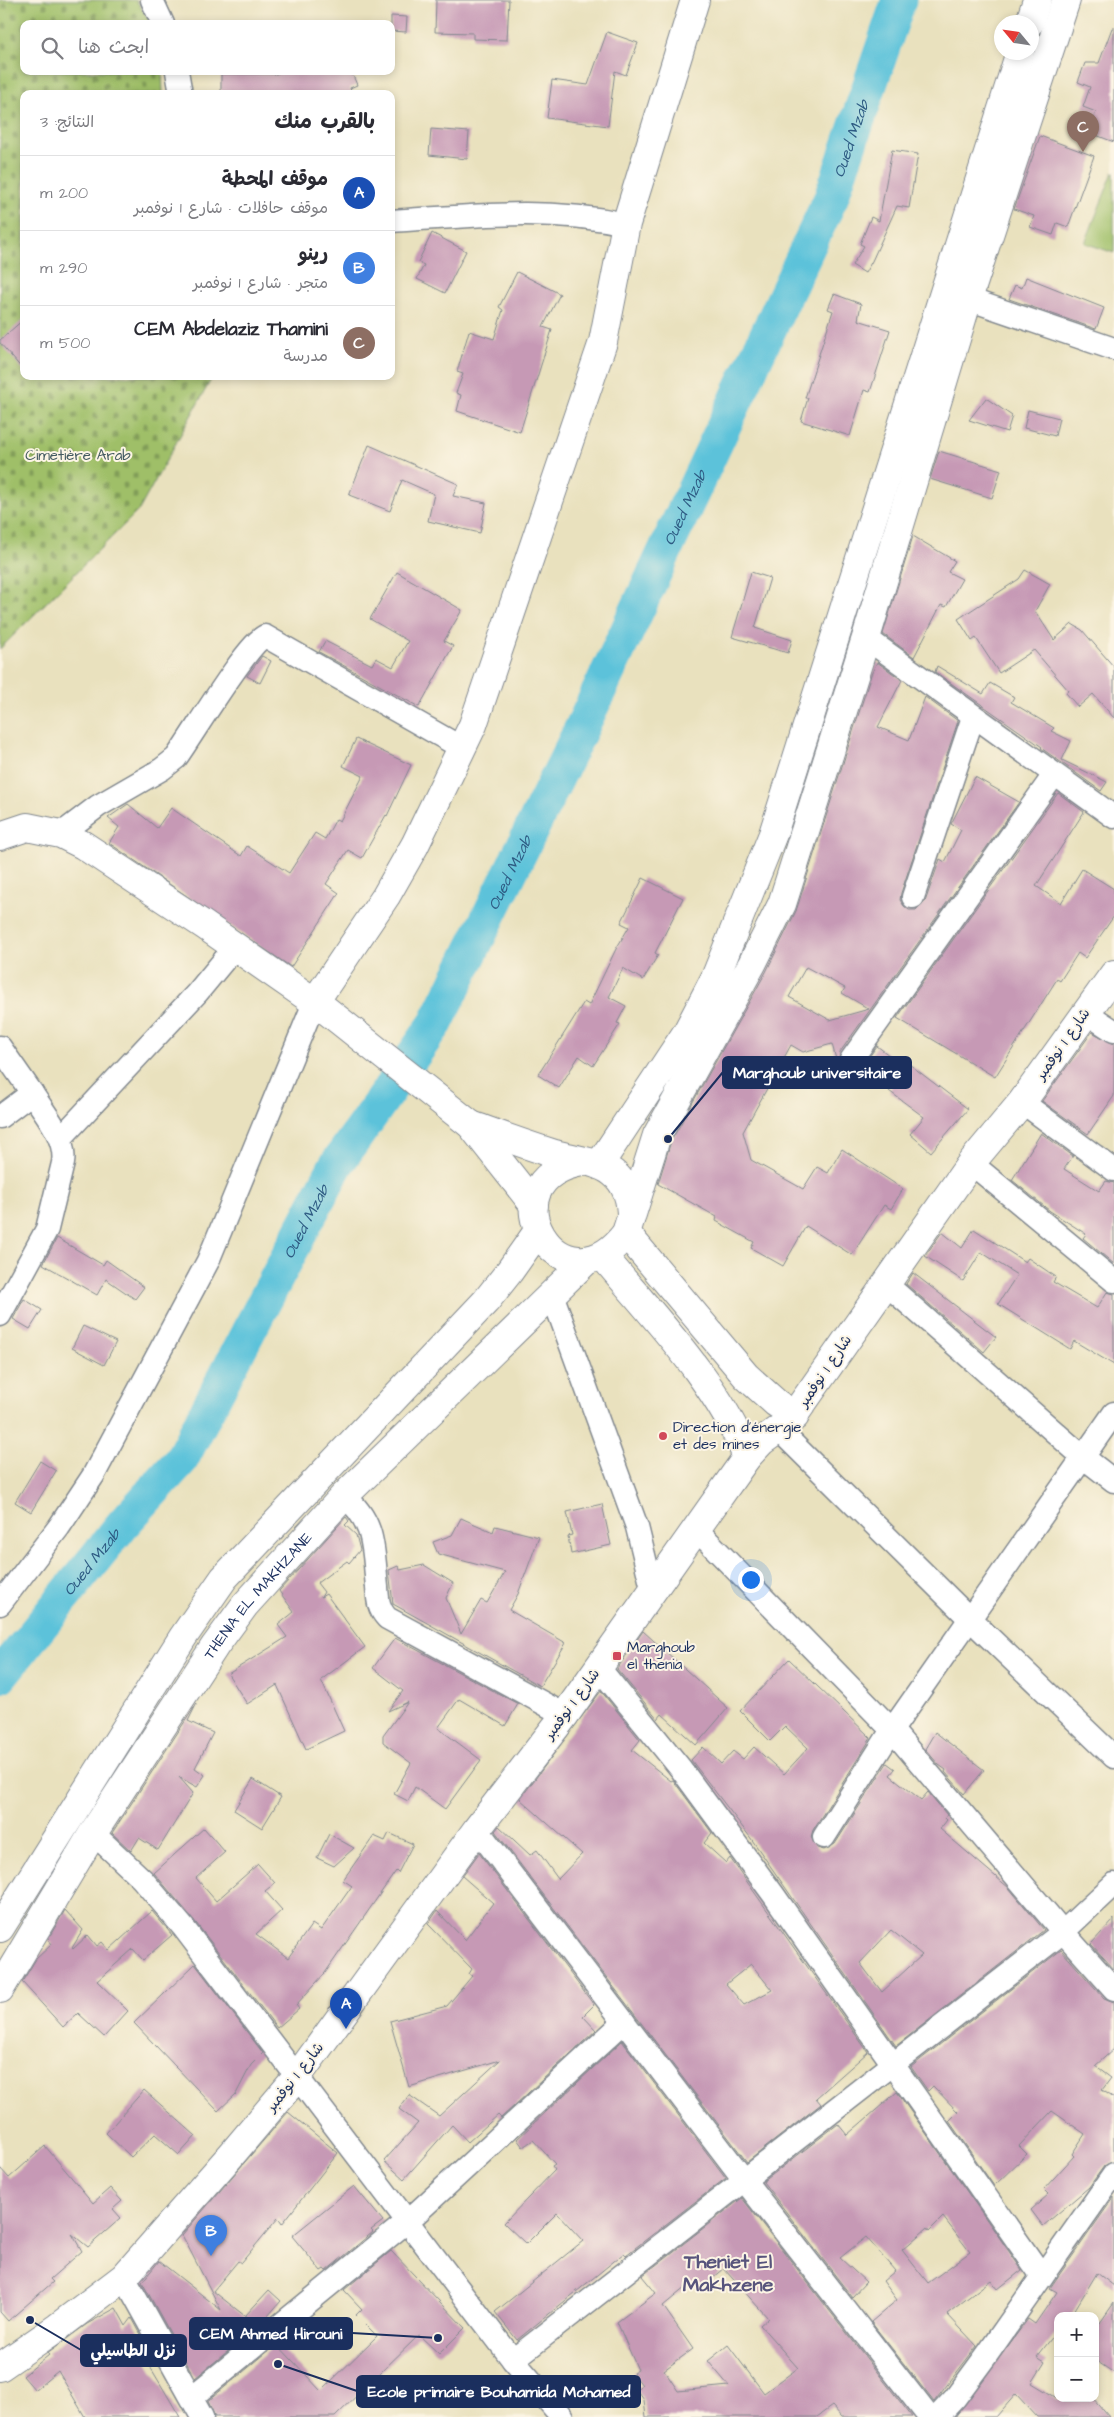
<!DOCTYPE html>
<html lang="ar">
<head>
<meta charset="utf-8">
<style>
	:root { --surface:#fff; --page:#f7f7f7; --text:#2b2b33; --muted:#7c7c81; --line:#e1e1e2; --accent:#ea580c }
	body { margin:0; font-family:"Architects Daughter","Playpen Sans Arabic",sans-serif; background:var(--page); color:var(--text); direction:rtl }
	.controls { position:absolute; right:15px; bottom:15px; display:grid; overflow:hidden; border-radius:10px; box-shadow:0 2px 8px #0003 }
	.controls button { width:45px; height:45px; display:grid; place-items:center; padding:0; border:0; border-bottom:1px solid var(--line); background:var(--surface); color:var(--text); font:25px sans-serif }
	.compass { position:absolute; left:994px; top:15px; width:45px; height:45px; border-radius:50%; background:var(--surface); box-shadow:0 2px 8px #0003; rotate:299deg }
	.you { position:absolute; left:750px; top:1579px; width:18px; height:18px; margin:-12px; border:4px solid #fff; border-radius:50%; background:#1a73e8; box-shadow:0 0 0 8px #1a73e833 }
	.badge { display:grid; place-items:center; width:32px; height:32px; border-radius:50%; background:var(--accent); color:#fff; font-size:16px; font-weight:700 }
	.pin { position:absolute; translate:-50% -41px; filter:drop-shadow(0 1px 2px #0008) }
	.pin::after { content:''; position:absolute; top:26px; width:18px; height:15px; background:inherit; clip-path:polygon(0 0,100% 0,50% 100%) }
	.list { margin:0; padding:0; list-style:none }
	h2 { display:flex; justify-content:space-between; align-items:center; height:65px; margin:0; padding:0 20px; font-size:21px }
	h2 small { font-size:16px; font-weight:400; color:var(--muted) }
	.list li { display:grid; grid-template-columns:32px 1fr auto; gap:15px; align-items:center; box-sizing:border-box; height:75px; padding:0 20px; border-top:1px solid var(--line) }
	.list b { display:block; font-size:19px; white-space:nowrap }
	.list p { margin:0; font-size:16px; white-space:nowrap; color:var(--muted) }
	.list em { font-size:16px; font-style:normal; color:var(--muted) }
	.icon { flex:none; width:28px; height:28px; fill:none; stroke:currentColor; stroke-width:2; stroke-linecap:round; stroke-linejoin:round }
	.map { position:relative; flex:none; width:1114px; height:2417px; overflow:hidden; direction:ltr }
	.search { position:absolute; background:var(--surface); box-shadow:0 2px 8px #0003; left:20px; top:20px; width:375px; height:55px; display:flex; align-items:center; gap:12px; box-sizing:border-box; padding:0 18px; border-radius:10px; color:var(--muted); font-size:19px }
	.panel { position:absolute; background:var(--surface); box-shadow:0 2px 8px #0003; left:20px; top:90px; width:375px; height:290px; border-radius:10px; direction:rtl }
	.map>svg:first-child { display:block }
	.green { fill:#9fbf68; stroke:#5d7763 }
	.cemetery { fill:url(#cemetery-stones); stroke:#5d7763 }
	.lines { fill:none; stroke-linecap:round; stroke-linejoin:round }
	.river { stroke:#5cc2da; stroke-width:35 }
	.building { fill:#c699b5; fill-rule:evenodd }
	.minor-casing { stroke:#82888e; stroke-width:25 }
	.major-casing { stroke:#82888e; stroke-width:30 }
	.minor { stroke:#fff; stroke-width:22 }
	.major { stroke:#fff; stroke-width:28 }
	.poi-dot { fill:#d1495b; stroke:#fcf5e5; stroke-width:2 }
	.labels { text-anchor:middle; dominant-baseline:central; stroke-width:4; stroke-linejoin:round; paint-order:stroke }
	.park-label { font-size:15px; fill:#435a61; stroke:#fcf5e5 }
	.street-label { font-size:15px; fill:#1b2f5e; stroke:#fcf5e5 }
	.poi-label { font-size:15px; fill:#1b2f5e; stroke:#fcf5e5; text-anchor:start }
	.water-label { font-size:16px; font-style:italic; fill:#2e5b83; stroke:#fcf5e5 }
	.district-label { font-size:20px; font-weight:bold; fill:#57547c; stroke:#fcf5e5 }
	.leader { fill:none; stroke:#1b2f5e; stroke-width:2 }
	.callout-dot { fill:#1b2f5e; stroke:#fcf5e5; stroke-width:2 }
	.callout { fill:#1b2f5e; stroke:#1b2f5e; stroke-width:2 }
	.callout-label { font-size:16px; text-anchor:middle; font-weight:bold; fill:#fff }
</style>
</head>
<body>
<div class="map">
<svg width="1114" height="2417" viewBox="0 0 1114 2417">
	<defs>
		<pattern id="cemetery-stones" width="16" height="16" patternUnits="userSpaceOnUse" patternTransform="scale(1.25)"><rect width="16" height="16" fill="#9fbf68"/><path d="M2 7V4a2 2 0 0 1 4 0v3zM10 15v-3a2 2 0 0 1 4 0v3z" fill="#819c59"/></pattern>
	</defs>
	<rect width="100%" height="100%" fill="#fcf5e5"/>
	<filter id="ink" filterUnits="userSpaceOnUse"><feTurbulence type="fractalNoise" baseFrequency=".02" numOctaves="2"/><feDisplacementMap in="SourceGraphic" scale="10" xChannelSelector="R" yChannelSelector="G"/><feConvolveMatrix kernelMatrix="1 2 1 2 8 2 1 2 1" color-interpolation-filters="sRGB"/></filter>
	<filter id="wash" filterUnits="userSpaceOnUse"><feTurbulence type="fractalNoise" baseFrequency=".0096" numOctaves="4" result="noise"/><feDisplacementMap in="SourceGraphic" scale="20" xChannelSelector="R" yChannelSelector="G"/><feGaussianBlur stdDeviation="1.12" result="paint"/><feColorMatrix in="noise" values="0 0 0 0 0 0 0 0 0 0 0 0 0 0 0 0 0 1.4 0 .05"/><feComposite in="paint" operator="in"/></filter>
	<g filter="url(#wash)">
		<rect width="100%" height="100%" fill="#e9e1be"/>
		<path class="green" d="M1113,172H1114V253L1085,243Z"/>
		<path class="cemetery" d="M0,0H136L152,24H24V71H162L163,94H24V376H213L139,510L0,649Z"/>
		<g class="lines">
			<path class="river" id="s1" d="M0,1676L122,1525L181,1460L336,1165L436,1023L583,725L831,198L899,0"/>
		</g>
		<g id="blocks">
			<g class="building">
				<path d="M436,0H509L507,40L473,39V33L435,32Z"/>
				<path d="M391,16L407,17L406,32L391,31Z"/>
				<path d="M1112,28H1114V142L1088,132L1096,112L1083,107L1090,87L1078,82L1085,63H1099Z"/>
				<path d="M607,32L638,43L626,75L615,71L608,126L547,118L552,80L588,85Z"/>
				<path d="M284,71H351L357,85L350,88L352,94H221V74H276Z"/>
				<path d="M431,129L469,132L467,159L429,155Z"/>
				<path d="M1040,136L1094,156L1068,227L1057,223L1053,235L1030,227L1034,216L1014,209Z"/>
				<path d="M892,150L918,154L909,208L897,206L872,261L865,273L852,265L864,246L860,244L871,217L879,221Z"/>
				<path d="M432,233L466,251L445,293L417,279L424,265L418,262Z"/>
				<path d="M517,272L560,294L543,327L552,330L520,432L457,411L461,395L456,393L463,374L457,372L469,331L494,339L503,310L499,307Z"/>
				<path d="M1026,277L1104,308L1096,329L1009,299L1015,285L1022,288Z"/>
				<path d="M834,294L861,304L858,320L890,330L870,392L864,390L850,436L801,421L808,398H805L833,311L828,309Z"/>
				<path d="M24,319V371L0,343V340Z"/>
				<path d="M986,398L1012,416L1007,432L969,420Z"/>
				<path d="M1028,410L1059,418L1055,436L1024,428Z"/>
				<path d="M369,445L458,484L453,496L486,503L480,533L428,521L434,494L402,480L390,511L349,495Z"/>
				<path d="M939,451L1001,470L992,498L930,479Z"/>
				<path d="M913,536L955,561L948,572L962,579L946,607L941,605L914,657L883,634Z"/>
				<path d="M1025,570L1050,584L1035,611L1054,640L1072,624L1082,630L1114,667V718L1093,694L1078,707L1066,693L1068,690L1034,650L999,673L976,638L972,641L958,619L1019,579Z"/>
				<path d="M397,572L462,610L444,641L453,646L419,707L319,652L325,641L372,665L376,658L393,667L408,641L370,619Z"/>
				<path d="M751,572L770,578L755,628L792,640L788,653L732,637Z"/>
				<path d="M262,656L271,661L260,683L247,676Z"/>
				<path d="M877,662L902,680L878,727L909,740L925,697L958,721L901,893L900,900L904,906L909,910H916L925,902L940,859L945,862L961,830L951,824L975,777L1019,802L840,1052L838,1067L832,1044L803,1052L791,1045L743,1132L751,1160L803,1189L817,1167L828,1173L842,1149L903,1189L891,1209L884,1205L852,1255L806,1226L783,1266L751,1248L754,1242L716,1221L717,1217L658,1184L671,1141L766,972L796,911L871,675ZM806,967L845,988L842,993L869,1009L830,1020L789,997Z"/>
				<path d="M937,666L983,694L990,683L1014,697L1011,702L1054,728L1051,731L1071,741L1062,760L1107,782L1101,791L1041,748L1042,747L935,672Z"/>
				<path d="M356,739L411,765L387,816L386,815L362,858L348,850L326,884L339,893L291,967L109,843L119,827L108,818L128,804L157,828L171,808L241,856L247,846L289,873L315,833L325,839L336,819L340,821L363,776L343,766Z"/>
				<path d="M1058,793L1084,812L1036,886L1061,903L1082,869L1114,889V916L1085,958L1078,953L1060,981L1057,979L995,1077L897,1018Z"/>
				<path d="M643,878L683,898L655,953L658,955L643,980L623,968L609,997L626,1006L617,1023L620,1024L593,1066L579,1056L559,1088L538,1075L584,1002L589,1005L616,949L629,927L621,923Z"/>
				<path d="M1092,1032L1114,1044V1096L1088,1134L1042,1101Z"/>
				<path d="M877,1046L906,1068L909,1064L968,1109L931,1152L910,1134L924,1117L889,1091L892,1087L863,1065Z"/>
				<path d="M1041,1133L1073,1156L1064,1169L1099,1191L1106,1181L1114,1183V1264L1083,1238L1086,1234L1050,1211L1012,1180Z"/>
				<path d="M974,1229L1025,1262L1028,1258L1056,1277L1053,1282L1097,1308L1107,1292L1114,1294V1365L1074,1341L1070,1349L998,1304L1017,1275L981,1252L963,1281L925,1256L942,1232L962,1248Z"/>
				<path d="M57,1238L103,1265L106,1260L144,1287L135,1299L106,1279L97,1295L43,1264Z"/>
				<path d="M913,1273L996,1337L984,1352L906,1284Z"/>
				<path d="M24,1299L42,1310L30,1329L13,1319Z"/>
				<path d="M83,1326L116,1342L104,1365L72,1348Z"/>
				<path d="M40,1461L56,1471L31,1512L15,1502Z"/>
				<path d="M602,1504L611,1545L571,1554L568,1536L572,1535L567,1512Z"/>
				<path d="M346,1517L349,1521L345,1525L356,1535L360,1550L349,1563L347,1561L317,1583L324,1592L321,1597L326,1594L365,1647L321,1680L344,1731L306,1749L277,1685L247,1704L228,1674L287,1637L278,1625L294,1612L279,1591Z"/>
				<path d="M461,1518L493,1532L495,1526L539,1537L518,1594L509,1610L566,1643L540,1686L393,1604L389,1570L398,1566L400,1570L424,1565L453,1583L446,1598L461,1634L481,1600L487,1603L505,1572L438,1554L433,1542L452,1535Z"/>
				<path d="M643,1631L728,1708L696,1745L662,1714L658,1719L617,1669Z"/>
				<path d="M395,1638L518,1704L505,1726L459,1699L438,1728L481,1760L445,1809L415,1787L408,1801L394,1794L411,1763L383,1742V1736L408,1702L388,1711L403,1691L373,1668Z"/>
				<path d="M789,1659L871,1738L813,1830L811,1837L817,1848L824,1850L835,1844L887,1763L895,1769L890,1775L921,1800L928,1792L947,1815L945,1818L947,1820L940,1829L1009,1888L1044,1930L896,2046L750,1837L691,1760L703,1747L721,1764L733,1751L743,1759L754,1747L784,1774L808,1748L785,1726L770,1741L740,1711ZM891,1930L922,1955L882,1992L860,1963Z"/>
				<path d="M601,1691L640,1740L632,1750L671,1781L673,1780L712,1833L704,1843L726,1863L730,1858L868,2052L816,2098L821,2104L747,2162L495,1831L499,1826L530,1855L537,1850L558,1879L582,1854L520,1799ZM751,1964L772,1990L744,2005L726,1984Z"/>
				<path d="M197,1703L188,1721L213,1733L195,1768L205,1775L197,1787L179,1777L193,1793L158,1850L139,1838L131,1851L112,1833Z"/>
				<path d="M935,1732L984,1770L964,1794L945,1772L946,1770L939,1765L925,1749Z"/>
				<path d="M253,1779L281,1797L262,1828L234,1810Z"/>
				<path d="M204,1828L225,1852L196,1878L216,1901L258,1864L275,1883L265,1891L282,1910L256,1934L288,1958L312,1924L321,1930L352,1886L343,1880L374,1836L385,1841L389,1833L413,1844L398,1873L396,1871L325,1973L296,2005L299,2009L277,2028L193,1919L154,1873Z"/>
				<path d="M329,1834L354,1848L334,1866L317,1858Z"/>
				<path d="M479,1853L594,2005L583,2016L596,2030L501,2118L498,2115L468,2142L452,2125L404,2179L384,2161L418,2123L399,2109L409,2095L439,2116L500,2060L409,2087L390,2021L447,2006L472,1976L469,1974L472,1969L428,1924L437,1911L465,1940L493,1903L462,1876Z"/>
				<path d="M65,1910L83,1930L72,1948L73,1949L88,1935L97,1946L102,1942L109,1950L152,1911L172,1935L143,1960L133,1949L97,1981L128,2011L104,2037L78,2013L63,2027L22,1982L36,1959L52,1944L48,1939Z"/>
				<path d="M1114,1919V1969L1091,1944Z"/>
				<path d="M1061,1950L1104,1998L1114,2002V2049L1095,2066L1111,2078L1102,2090L1114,2098V2161L1104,2166L1089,2187L1043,2226L1031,2210L1049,2194L1044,2189L1074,2156L1072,2154L1085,2134L1052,2111L1019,2146L1027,2154L994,2186L949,2121L958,2112L933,2086L928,2091L911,2067Z"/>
				<path d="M195,1964L263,2053L251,2065L236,2094L218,2111L134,2023Z"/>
				<path d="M622,2041L726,2178L626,2255L624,2253L517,2340L495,2312L583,2241L557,2213L526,2244L504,2223L555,2170L552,2166L555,2164L533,2140L523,2147L517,2139Z"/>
				<path d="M144,2090L196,2136L179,2155L155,2134L131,2157L106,2133Z"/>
				<path d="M897,2092L1022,2270L998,2289L991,2280L947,2314L977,2346L934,2402L871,2322L897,2300L883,2281L895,2271L866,2237L840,2258L866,2282L852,2297L763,2182L838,2124L847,2135ZM943,2217L970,2252L928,2283L902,2250L927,2228L929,2231Z"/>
				<path d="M288,2112L338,2153L282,2224L278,2218L241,2263L238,2261L213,2291L245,2316L269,2290L281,2301L260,2325L195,2378L142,2282L159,2261L221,2310L182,2235Z"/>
				<path d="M45,2146L93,2203L110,2188L122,2201L113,2209L121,2218L88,2247L72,2234L82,2251L50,2279L53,2282L8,2321L0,2312V2168L9,2178Z"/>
				<path d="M354,2186L383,2221L371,2230L373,2232L326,2271L324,2269L321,2271L292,2236Z"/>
				<path d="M1114,2197V2286L1097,2273L1071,2316H1058V2330L1037,2357L1045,2362L1032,2383L1057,2398H1093L1109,2417H1037L1016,2394L996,2417H955L1028,2319L1035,2324L1057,2292L1050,2288Z"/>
				<path d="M742,2198L912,2417H842L832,2406L817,2417H646L644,2400L636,2389L642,2385L633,2373L638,2370L617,2322L656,2293L642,2276ZM724,2269L768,2318L760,2325L798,2368L764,2393L728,2345L708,2361L729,2386L678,2391L664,2370L693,2349L663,2306L692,2282L698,2290Z"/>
				<path d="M391,2251L465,2328L439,2354L419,2335L335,2417H215L208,2401L277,2344L321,2391L377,2336L356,2315L362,2309L344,2290Z"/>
				<path d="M1114,2303V2373L1095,2360V2330Z"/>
				<path d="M116,2308L126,2326L132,2318L144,2340L142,2338L136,2343L180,2417H85L58,2371L35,2390L23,2376L49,2355L47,2353L87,2324Z"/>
			</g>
		</g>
	</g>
	<g filter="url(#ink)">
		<use href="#blocks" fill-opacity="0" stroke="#82888e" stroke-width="1"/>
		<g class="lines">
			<defs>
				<g id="minor">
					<path d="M152,0L163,24"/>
					<path d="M177,71L181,94"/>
					<path d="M391,221C473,216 544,207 626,224"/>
					<path d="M968,299L1114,349"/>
					<path d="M866,638L1114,817"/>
					<path d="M61,834L98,806L162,769L176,758C192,736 247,644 265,636L462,748"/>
					<path d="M913,897L973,717"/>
					<path d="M1085,1012L1114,1031"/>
					<path d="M0,1047L32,1093L0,1117"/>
					<path d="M851,1060L1054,775"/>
					<path d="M1022,1102L1114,1170"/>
					<path d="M60,1139L197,993L235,947"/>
					<path d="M971,1163L1114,1281"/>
					<path d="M885,1283L1083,1457L1114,1481"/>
					<path d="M552,1294L637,1527L653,1592"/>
					<path d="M0,1315L47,1229L63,1163C67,1138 45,1114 32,1093"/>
					<path d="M779,1430L970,1619L1114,1757"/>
					<path d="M344,1496C376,1522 373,1549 377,1587C378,1600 378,1608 387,1618L565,1715"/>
					<path d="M697,1530L892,1730L1063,1932L1114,1989"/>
					<path d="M0,1604L59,1527L93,1476L208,1261L314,1003"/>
					<path d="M599,1668L681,1769L773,1894L1042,2276"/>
					<path d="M477,1829L745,2181L929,2417"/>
					<path d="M93,1833L142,1879L183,1927L513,2360L562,2417"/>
					<path d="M824,1837L892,1730L1114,1413"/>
					<path d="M124,2277L202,2417"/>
					<path d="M513,2360L1063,1932L1114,1884"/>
					<path d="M192,2397L409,2220L624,2022"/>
					<path d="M937,2417L955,2398L986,2356L1114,2174"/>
				</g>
				<g id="major">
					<path d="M1030,22L1037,0"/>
					<path d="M0,836L27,827L61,834L83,845L204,925L326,1010L471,1125L534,1205"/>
					<path d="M314,1003L386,896L415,845L473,725L603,342L626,224L695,0"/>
					<path d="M471,1125C499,1135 526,1145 555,1154C573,1159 598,1161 613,1173C627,1184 631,1200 631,1217"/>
					<path d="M582,1162C479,1181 563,1317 626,1233L657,1135L752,964L782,904L866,638L968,299L1066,0"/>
					<path d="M599,1165L687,1032L715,978L773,834L1020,52"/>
					<path d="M626,1233L746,1376L776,1403L795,1416"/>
					<path d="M603,1256C655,1319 716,1380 747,1457"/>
					<path d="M0,1928L183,1637L224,1578L486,1301L509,1272L538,1231"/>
					<path id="s2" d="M0,1989L93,1833L215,1646L245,1605L344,1496L587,1260"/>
					<path d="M0,2367L58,2327L124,2277L232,2154L297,2077L477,1829L565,1715L747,1457L762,1441L790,1421L971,1163L1022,1102L1114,974"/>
				</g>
			</defs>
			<use href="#minor" class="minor-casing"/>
			<use href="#major" class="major-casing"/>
			<use href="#minor" class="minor"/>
			<use href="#major" class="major"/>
		</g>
	</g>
	<g class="poi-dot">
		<circle cx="663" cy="1436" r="5"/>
		<rect x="612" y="1651" width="10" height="10" rx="2.5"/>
	</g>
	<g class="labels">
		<g class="park-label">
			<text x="78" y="455">Cimetière Arab</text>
		</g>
		<g class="street-label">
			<text transform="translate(1063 1044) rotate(-55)">شارع 1 نوفمبر</text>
			<text transform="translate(825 1371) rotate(-56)">شارع 1 نوفمبر</text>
			<text stroke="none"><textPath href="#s2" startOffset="471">THENIA EL MAKHZANE</textPath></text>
			<text transform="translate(572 1704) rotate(-54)">شارع 1 نوفمبر</text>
			<text transform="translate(295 2077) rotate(-52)">شارع 1 نوفمبر</text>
		</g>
		<g class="poi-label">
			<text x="673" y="1427">Direction d'énergie<tspan x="673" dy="17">et des mines</tspan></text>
			<text x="627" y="1647">Marghoub<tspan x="627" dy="17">el thenia</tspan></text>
		</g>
		<g class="water-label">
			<text stroke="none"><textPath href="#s1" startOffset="1766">Oued Mzab</textPath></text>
			<text stroke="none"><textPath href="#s1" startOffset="1361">Oued Mzab</textPath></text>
			<text stroke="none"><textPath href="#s1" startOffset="956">Oued Mzab</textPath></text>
			<text stroke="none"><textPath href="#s1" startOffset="551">Oued Mzab</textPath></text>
			<text stroke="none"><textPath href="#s1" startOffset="146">Oued Mzab</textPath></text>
		</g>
		<g class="district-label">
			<text x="728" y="2262">Theniet El<tspan x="728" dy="23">Makhzene</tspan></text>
		</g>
	</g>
	<path class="leader" d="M668 1139L723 1072M438 2338L352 2333M30 2320L81 2350M278 2364L357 2391"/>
	<g class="callout-dot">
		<circle cx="668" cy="1139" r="5"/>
		<circle cx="438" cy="2338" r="5"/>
		<circle cx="30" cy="2320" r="5"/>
		<circle cx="278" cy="2364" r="5"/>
	</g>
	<g class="callout">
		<rect x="723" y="1057" width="188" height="31" rx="5"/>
		<rect x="190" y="2318" width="162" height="31" rx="5"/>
		<rect x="81" y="2335" width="105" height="31" rx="5"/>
		<rect x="357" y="2376" width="283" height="31" rx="5"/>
	</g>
	<g class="callout-label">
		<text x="817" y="1078">Marghoub universitaire</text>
		<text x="271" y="2339">CEM Ahmed Hirouni</text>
		<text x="133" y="2356">نزل الطاسيلي</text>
		<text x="499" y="2397">Ecole primaire Bouhamida Mohamed</text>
	</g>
</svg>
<div class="controls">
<button>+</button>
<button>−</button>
</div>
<svg class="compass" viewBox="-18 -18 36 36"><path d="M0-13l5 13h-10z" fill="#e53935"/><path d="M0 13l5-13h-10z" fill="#7c7c81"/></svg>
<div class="you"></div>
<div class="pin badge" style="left:346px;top:2029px;background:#1a4fb4">A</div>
<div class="pin badge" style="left:211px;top:2256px;background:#3f7fe0">B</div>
<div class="pin badge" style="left:1083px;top:152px;background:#8d6e63">C</div>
<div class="search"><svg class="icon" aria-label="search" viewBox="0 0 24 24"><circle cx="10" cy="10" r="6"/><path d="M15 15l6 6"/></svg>ابحث هنا</div>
<section class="panel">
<h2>بالقرب منك<small>النتائج: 3</small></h2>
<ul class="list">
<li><span class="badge" style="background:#1a4fb4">A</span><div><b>موقف المحطة</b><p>موقف حافلات · شارع 1 نوفمبر</p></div><em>200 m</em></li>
<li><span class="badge" style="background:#3f7fe0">B</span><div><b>رينو</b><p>متجر · شارع 1 نوفمبر</p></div><em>290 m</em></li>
<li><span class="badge" style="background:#8d6e63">C</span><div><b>CEM Abdelaziz Thamini</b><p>مدرسة</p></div><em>500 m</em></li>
</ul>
</section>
</div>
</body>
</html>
